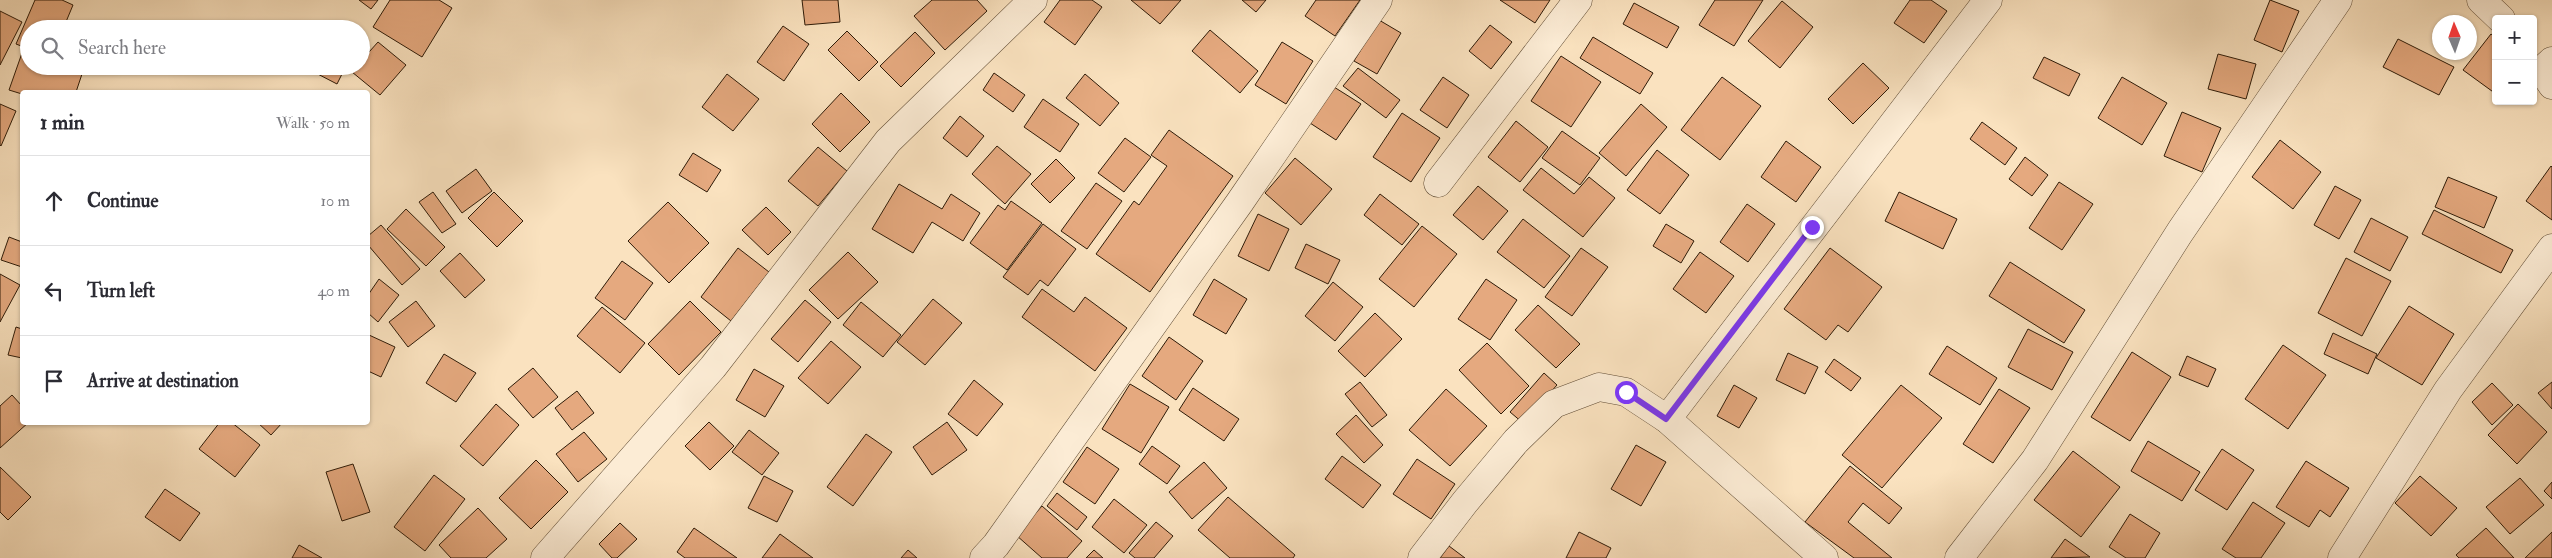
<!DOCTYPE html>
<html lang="en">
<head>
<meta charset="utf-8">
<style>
	:root { --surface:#fff; --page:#f7f7f7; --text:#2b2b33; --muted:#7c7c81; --line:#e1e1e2 }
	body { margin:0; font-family:"IM FELL Double Pica",serif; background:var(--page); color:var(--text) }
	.controls { position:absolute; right:15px; top:15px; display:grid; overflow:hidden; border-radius:5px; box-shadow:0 1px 4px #0004 }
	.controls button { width:45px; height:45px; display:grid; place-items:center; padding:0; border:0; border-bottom:1px solid var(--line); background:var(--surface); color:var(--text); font:25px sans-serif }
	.compass { position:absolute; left:2432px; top:15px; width:45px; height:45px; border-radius:50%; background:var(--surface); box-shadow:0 1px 4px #0004; rotate:358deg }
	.stop { position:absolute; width:15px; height:15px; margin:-11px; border:4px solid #7c3aed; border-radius:50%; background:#fff }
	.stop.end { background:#7c3aed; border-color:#fff; box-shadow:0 1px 5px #0008 }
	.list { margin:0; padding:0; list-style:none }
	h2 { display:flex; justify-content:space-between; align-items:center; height:65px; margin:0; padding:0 20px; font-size:21px }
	h2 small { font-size:16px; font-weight:400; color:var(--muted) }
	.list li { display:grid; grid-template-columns:32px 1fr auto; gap:15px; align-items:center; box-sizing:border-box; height:90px; padding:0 20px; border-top:1px solid var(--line) }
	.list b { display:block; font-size:19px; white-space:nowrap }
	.list em { font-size:16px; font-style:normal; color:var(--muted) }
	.icon { flex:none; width:28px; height:28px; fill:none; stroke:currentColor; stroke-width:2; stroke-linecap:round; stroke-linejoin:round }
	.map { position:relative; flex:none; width:2552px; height:558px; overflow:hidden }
	.search { position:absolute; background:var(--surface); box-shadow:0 1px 4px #0004; left:20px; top:20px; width:350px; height:55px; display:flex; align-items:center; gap:12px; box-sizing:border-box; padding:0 18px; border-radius:28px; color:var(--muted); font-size:19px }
	.panel { position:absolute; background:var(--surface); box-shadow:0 1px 4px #0004; left:20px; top:90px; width:350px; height:335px; border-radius:5px }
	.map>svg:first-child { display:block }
	.building { fill:#e5a97f; stroke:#2e1b08 }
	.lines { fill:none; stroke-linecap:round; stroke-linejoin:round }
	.minor-casing { stroke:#614d36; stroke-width:29 }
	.minor { stroke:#fcecd5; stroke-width:28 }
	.route { stroke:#7c3aed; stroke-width:6 }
</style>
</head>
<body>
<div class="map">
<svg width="2552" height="558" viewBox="0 0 2552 558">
	<rect width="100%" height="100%" fill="#fae2bf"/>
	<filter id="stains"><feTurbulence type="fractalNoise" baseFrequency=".004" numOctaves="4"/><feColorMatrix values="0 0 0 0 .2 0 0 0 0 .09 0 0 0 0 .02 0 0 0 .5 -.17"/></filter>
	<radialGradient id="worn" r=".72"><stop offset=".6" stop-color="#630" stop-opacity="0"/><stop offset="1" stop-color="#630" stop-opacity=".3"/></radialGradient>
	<g class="building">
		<path d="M35,0H62L73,5L63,29H29V49L16,44Z"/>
		<path d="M359,0H378L371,9Z"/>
		<path d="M390,0H439L452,8L422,57L373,27Z"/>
		<path d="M802,0H838L840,22L805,25Z"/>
		<path d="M932,0H977L987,11L945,50L914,16Z"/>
		<path d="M1060,0H1092L1102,7L1075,45L1044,22Z"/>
		<path d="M1131,0H1181L1160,24Z"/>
		<path d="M1242,0H1266L1256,12Z"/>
		<path d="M1316,0H1360L1335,36L1305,16Z"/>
		<path d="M1500,0H1550L1535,23Z"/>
		<path d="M1715,0H1763L1734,46L1699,25Z"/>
		<path d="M1910,0H1931L1947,11L1924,43L1894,23Z"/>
		<path d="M2270,0L2299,11L2282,52L2254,40Z"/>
		<path d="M1782,1L1813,27L1780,68L1748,41Z"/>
		<path d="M1634,3L1679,27L1667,48L1623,24Z"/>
		<path d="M0,11L22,22L0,65Z"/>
		<path d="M1379,20L1401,33L1377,74L1354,61Z"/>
		<path d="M1490,25L1512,42L1491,69L1469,51Z"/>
		<path d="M783,26L809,44L784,81L757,62Z"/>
		<path d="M1210,30L1258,71L1240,93L1192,51Z"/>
		<path d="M847,31L878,62L859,81L828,50Z"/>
		<path d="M915,32L935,53L901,87L880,66Z"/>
		<path d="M2491,34L2496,38V94L2463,70Z"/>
		<path d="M1593,37L1653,73L1640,94L1580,58Z"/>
		<path d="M2398,39L2454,67L2439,95L2383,67Z"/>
		<path d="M378,42L406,65L380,95L352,72L357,66H361V61Z"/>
		<path d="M1282,42L1313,61L1286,104L1255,85Z"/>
		<path d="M22,53L29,56V66H59L82,74L76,92L22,94L9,90Z"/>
		<path d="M2218,54L2256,64L2246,99L2208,89Z"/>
		<path d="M1561,56L1601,82L1571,127L1531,101Z"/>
		<path d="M2044,57L2080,74L2069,96L2033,78Z"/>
		<path d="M1863,63L1889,88L1853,124L1828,99Z"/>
		<path d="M312,66H346L337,84L310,70Z"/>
		<path d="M1358,68L1400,100L1386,118L1343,86Z"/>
		<path d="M994,73L1025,95L1013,112L983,90Z"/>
		<path d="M727,74L759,99L733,131L702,107Z"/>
		<path d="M1085,74L1119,103L1100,126L1066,98Z"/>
		<path d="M1443,77L1469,95L1447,128L1420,110Z"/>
		<path d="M1722,77L1761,106L1720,160L1681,130Z"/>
		<path d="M2122,77L2167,103L2142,145L2098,118Z"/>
		<path d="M1334,87L1361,104L1336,140L1310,123Z"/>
		<path d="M841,93L870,122L840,152L812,124Z"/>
		<path d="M1043,99L1079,124L1060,152L1024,127Z"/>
		<path d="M0,104L16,111L1,146L0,145Z"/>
		<path d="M1641,104L1667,127L1626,176L1599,153Z"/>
		<path d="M2182,112L2221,128L2202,172L2164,156Z"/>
		<path d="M1402,113L1440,138L1411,182L1373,157Z"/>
		<path d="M960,116L984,136L967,157L943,138Z"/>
		<path d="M1516,121L1548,147L1520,182L1488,157Z"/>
		<path d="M1982,122L2017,148L2005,165L1970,139Z"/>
		<path d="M1169,130L1233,176L1150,292L1096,254L1134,201L1139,205L1167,166L1151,155Z"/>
		<path d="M1562,131L1600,158L1580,185L1542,158Z"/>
		<path d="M1125,138L1151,157L1124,192L1098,173Z"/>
		<path d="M2280,140L2321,172L2293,209L2252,177Z"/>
		<path d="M1786,141L1821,167L1796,202L1761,177Z"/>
		<path d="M997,146L1031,174L1005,204L972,174Z"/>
		<path d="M818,147L847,171L818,206L788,181Z"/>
		<path d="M1657,150L1689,175L1660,214L1627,190Z"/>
		<path d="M693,153L721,170L707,192L679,175Z"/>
		<path d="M2025,157L2048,175L2032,196L2009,179Z"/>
		<path d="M1295,158L1332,189L1301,225L1265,193Z"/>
		<path d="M1056,159L1075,178L1050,203L1031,184Z"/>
		<path d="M2551,166L2552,167V220L2526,201Z"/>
		<path d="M1541,168L1574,194L1589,177L1615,198L1583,237L1523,190Z"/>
		<path d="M476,169L492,191L462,213L446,191Z"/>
		<path d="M2448,177L2497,197L2484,228L2435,207Z"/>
		<path d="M2059,182L2093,204L2062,250L2029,228Z"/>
		<path d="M1096,183L1122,201L1087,249L1061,231Z"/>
		<path d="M899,184L942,209L951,194L980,213L963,241L932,222L913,253L872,229Z"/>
		<path d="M1478,186L1508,211L1483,240L1453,215Z"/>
		<path d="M2335,186L2361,200L2339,239L2314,225Z"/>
		<path d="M433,192L456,224L442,233L419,202Z"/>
		<path d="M494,192L523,221L497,247L468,218Z"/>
		<path d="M1899,192L1957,219L1943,249L1885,221Z"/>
		<path d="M1380,194L1419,224L1402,245L1364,215Z"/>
		<path d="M1011,201L1042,223L1007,270L970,243L998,205L1005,210Z"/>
		<path d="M668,202L709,243L669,283L628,241Z"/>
		<path d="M1747,204L1775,224L1748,262L1720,242Z"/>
		<path d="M766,207L791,232L768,255L742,230Z"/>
		<path d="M406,209L445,247L426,266L387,229Z"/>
		<path d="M2434,210L2513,250L2501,273L2422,234Z"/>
		<path d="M1258,214L1289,229L1269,271L1238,256Z"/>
		<path d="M2371,218L2408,237L2390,271L2354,252Z"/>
		<path d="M1523,219L1570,256L1544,288L1497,252Z"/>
		<path d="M1043,224L1076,249L1048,286L1040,280L1028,295L1003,277Z"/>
		<path d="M1666,224L1694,241L1681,263L1653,246Z"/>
		<path d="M381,225L420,269L402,285L368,245V236Z"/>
		<path d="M1422,226L1457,254L1414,307L1379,279Z"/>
		<path d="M9,237L22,242V267L1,260Z"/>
		<path d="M1306,244L1340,260L1328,284L1295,268Z"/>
		<path d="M738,248L769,272L731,321L701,297Z"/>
		<path d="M1581,248L1608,267L1572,316L1545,297Z"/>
		<path d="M1830,248L1882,287L1848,332L1838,325L1826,340L1784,309Z"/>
		<path d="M848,252L878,282L838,319L809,290Z"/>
		<path d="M1700,252L1734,276L1706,313L1673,289Z"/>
		<path d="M460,253L485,280L465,298L440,271Z"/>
		<path d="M2346,258L2391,281L2362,336L2318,313Z"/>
		<path d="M622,261L653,283L625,320L595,298Z"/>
		<path d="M2010,262L2085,310L2064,343L1989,296Z"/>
		<path d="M0,274L20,285L0,322Z"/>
		<path d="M379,279L399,295L378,322L368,313V295Z"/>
		<path d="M1214,279L1247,299L1226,334L1193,315Z"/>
		<path d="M1486,279L1517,300L1490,340L1458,319Z"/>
		<path d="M1333,282L1363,307L1335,341L1305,316Z"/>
		<path d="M1042,289L1074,312L1085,297L1127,328L1095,371L1022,317Z"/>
		<path d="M933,299L962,323L925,365L897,342Z"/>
		<path d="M805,300L831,322L798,362L771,339Z"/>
		<path d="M416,301L435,326L408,347L389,322Z"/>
		<path d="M690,301L721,332L679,375L648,344Z"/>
		<path d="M861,302L901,335L883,357L843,325Z"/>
		<path d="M1538,305L1580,344L1556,368L1515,330Z"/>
		<path d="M2409,306L2454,334L2422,385L2376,358Z"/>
		<path d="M602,307L645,343L620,373L577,336Z"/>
		<path d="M1375,313L1402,339L1365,377L1338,351Z"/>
		<path d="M16,327L22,329V358L8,355Z"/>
		<path d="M2028,329L2073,352L2052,390L2008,367Z"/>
		<path d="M2333,333L2377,354L2368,374L2324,354Z"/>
		<path d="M369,335L395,347L381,377L368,371Z"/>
		<path d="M1169,337L1203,361L1176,400L1142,376Z"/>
		<path d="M831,341L861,367L828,404L798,378Z"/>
		<path d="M1487,343L1529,386L1501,414L1459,370Z"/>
		<path d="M2283,345L2326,375L2288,429L2245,399Z"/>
		<path d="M1947,346L1997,378L1980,405L1929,374Z"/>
		<path d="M2132,352L2171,377L2130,441L2091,417Z"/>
		<path d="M1788,353L1818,367L1805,394L1776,380Z"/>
		<path d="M444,354L476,373L456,402L426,383Z"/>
		<path d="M2187,356L2216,369L2208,387L2179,375Z"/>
		<path d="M1834,359L1861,378L1851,391L1825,372Z"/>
		<path d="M533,368L558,397L533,418L508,389Z"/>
		<path d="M754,369L784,386L765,417L736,400Z"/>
		<path d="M1544,373L1557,385L1523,423L1510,412Z"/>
		<path d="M974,380L1003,404L977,436L948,414Z"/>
		<path d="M1360,382L1387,415L1372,427L1345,394Z"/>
		<path d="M2552,382V409L2538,393Z"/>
		<path d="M2492,383L2513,405L2492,425L2472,402Z"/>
		<path d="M1130,384L1169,407L1141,453L1102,429Z"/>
		<path d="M1734,385L1757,398L1739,428L1717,416Z"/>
		<path d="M1901,385L1942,418L1882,488L1842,455Z"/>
		<path d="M1193,388L1239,419L1224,441L1179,410Z"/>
		<path d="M1446,389L1487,426L1450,466L1409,430Z"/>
		<path d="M1999,389L2030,408L1993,463L1963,444Z"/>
		<path d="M577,391L594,413L572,430L555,408Z"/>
		<path d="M12,395L22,406V422H29L0,448V406Z"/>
		<path d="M496,404L519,425L483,466L460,446Z"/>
		<path d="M2518,404L2547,432L2517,464L2488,435Z"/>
		<path d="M1356,415L1383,445L1364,463L1336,434Z"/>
		<path d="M220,422H231L260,445L235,477L199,449Z"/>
		<path d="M257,422H283L271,435Z"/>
		<path d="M709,422L734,446L710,470L685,446Z"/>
		<path d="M947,422L967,450L932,475L913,447Z"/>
		<path d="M749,430L779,453L762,475L732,452Z"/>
		<path d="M584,432L607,459L578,482L556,454Z"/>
		<path d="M866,434L892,452L853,506L827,487Z"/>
		<path d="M2148,441L2200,472L2182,501L2131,471Z"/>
		<path d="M1636,445L1666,462L1641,506L1611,489Z"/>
		<path d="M1152,446L1180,466L1167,484L1139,464Z"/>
		<path d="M1087,447L1119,469L1095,504L1063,482Z"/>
		<path d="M2222,449L2254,470L2227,510L2195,490Z"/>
		<path d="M2073,451L2120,487L2081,537L2034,500Z"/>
		<path d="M1342,456L1381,485L1363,508L1325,479Z"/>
		<path d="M1417,459L1455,484L1431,519L1393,494Z"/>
		<path d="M536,460L568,492L531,529L499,498Z"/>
		<path d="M2306,461L2349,488L2330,517L2320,510L2309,527L2276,507Z"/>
		<path d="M1204,462L1227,488L1192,519L1169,492Z"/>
		<path d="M353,464L370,512L342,521L326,472Z"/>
		<path d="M1850,466L1902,508L1889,524L1863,503L1848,522L1892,558H1854L1805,522Z"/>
		<path d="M0,467L31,497L8,520L0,512Z"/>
		<path d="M434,475L465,499L425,551L394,527Z"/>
		<path d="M764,476L793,491L777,522L748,508Z"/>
		<path d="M2420,476L2457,508L2431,536L2395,503Z"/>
		<path d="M2520,478L2544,505L2510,534L2486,507Z"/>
		<path d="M2552,482V499L2544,491Z"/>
		<path d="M165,489L200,513L180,541L145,517Z"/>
		<path d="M1057,493L1087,517L1077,530L1047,506Z"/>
		<path d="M1228,497L1295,555L1293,558H1230L1198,530Z"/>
		<path d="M1114,499L1147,525L1124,553L1092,527Z"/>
		<path d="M2253,502L2285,523L2261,558H2236L2222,549Z"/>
		<path d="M1042,506L1082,541L1067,558H1042L1016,535Z"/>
		<path d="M478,508L507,539L486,558H451L439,545Z"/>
		<path d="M2130,514L2160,533L2145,558H2126L2109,547Z"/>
		<path d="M1156,522L1173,536L1154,558H1135L1129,553Z"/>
		<path d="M620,523L637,539L617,558H612L599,544Z"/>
		<path d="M694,528L737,558H685L677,552Z"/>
		<path d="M2486,528L2514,558H2459L2456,555Z"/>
		<path d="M1579,532L1611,548L1606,558H1566Z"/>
		<path d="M2552,532V558H2525Z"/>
		<path d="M780,534L813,558H762Z"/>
		<path d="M2065,539L2090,557L2051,558Z"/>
		<path d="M299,545L322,558H292Z"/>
		<path d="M1449,546L1465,558H1440Z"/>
		<path d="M908,550L917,558H901Z"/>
		<path d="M1094,550L1103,558H1086Z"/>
	</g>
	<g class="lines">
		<defs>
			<g id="minor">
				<path d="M2481,0L2501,19"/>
				<path d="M2552,61L2542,70L2552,85"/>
				<path d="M1438,183L1578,0"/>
				<path d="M1667,419L1988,0"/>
				<path d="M545,558L713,367L888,141L1033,0"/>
				<path d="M984,558L996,545L1240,202L1378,0"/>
				<path d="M1422,558L1465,502L1516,441L1554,404L1599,387L1626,392L1667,419L1824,558"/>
				<path d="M1959,558L2035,460L2180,232L2338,0"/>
				<path d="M2342,558L2448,390L2552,248"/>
			</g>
		</defs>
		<use href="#minor" class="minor-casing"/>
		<use href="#minor" class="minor"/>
	</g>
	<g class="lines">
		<path class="route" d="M1626,392L1666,419L1812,227"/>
	</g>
	<rect width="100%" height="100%" filter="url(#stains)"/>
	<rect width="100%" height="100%" fill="url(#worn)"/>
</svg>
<div class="controls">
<button>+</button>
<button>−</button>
</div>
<svg class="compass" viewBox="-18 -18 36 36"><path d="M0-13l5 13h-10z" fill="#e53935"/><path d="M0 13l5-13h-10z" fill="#7c7c81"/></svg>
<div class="stop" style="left:1626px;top:392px"></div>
<div class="stop end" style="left:1812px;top:227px"></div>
<div class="search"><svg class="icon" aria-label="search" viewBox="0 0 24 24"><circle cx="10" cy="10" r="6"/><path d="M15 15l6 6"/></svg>Search here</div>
<section class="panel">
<h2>1 min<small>Walk · 50 m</small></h2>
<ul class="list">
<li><svg class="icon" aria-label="ahead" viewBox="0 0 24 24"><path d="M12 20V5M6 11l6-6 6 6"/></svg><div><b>Continue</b></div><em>10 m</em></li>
<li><svg class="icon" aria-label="left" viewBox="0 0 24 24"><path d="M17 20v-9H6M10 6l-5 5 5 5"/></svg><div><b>Turn left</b></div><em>40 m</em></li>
<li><svg class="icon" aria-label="arrive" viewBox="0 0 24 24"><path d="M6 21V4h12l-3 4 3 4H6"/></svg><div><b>Arrive at destination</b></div></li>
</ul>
</section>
</div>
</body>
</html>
